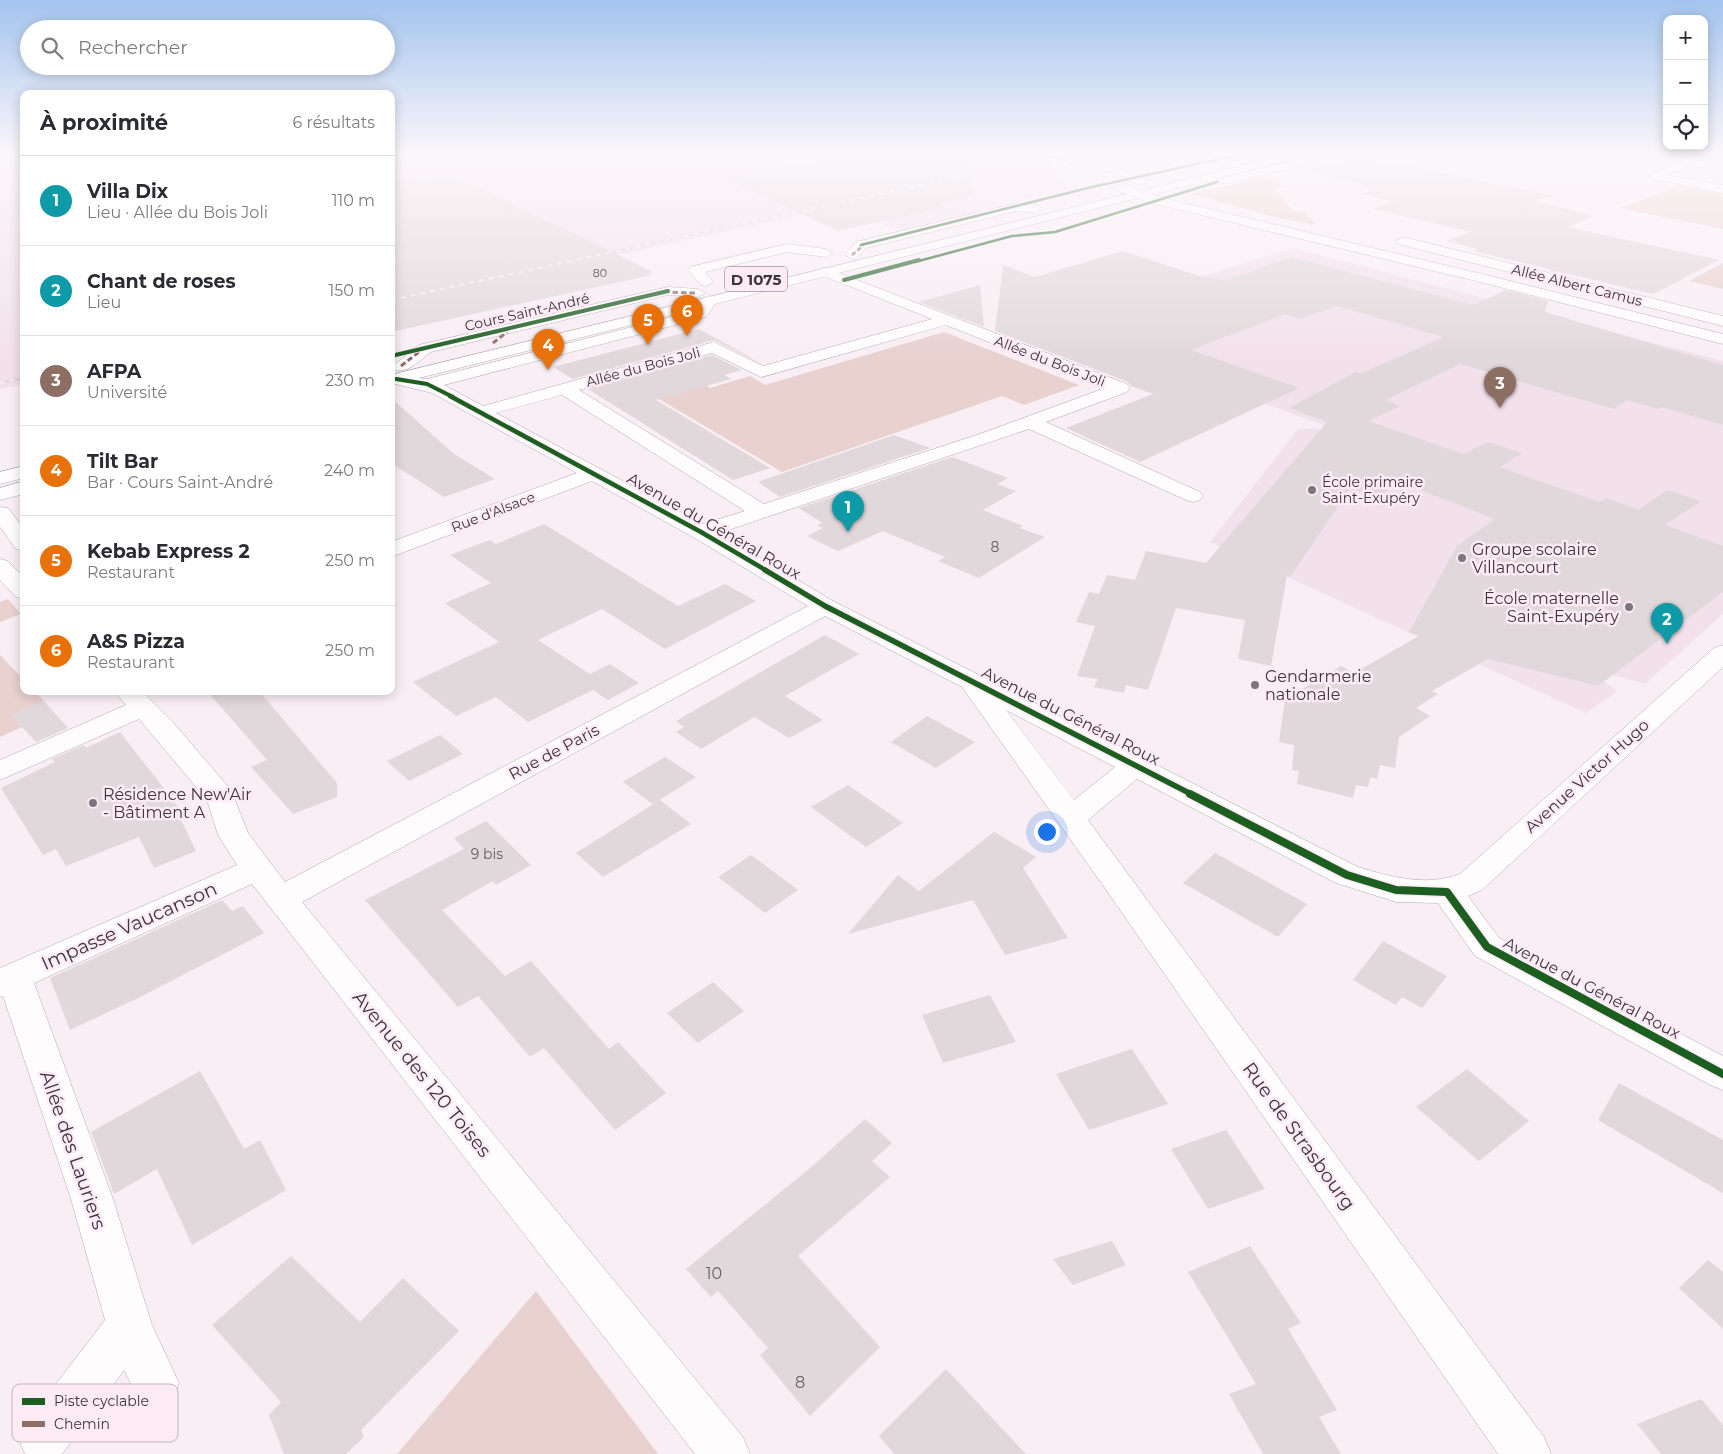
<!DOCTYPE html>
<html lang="fr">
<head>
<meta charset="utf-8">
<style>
	:root { --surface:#fff; --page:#f7f7f7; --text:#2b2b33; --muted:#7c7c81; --line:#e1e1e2; --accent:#db2777 }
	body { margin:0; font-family:Montserrat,sans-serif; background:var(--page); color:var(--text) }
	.controls { position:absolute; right:15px; top:15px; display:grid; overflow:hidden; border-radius:10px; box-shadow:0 2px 12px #0003 }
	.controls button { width:45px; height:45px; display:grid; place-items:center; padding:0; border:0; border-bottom:1px solid var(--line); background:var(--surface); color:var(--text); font:25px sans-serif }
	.you { position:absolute; left:1046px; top:831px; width:18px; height:18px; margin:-12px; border:4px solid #fff; border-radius:50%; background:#1a73e8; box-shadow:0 0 0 8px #1a73e833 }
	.badge { display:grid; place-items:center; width:32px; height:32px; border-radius:50%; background:var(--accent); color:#fff; font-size:16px; font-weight:700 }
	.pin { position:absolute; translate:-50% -41px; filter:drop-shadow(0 1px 2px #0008) }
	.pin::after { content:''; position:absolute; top:26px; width:18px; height:15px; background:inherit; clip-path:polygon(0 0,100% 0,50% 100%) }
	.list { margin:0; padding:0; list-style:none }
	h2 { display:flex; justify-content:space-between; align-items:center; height:65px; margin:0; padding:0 20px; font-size:21px }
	h2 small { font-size:16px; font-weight:400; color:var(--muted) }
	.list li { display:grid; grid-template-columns:32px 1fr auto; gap:15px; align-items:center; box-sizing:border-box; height:90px; padding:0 20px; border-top:1px solid var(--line) }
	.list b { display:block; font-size:19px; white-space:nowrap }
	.list p { margin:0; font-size:16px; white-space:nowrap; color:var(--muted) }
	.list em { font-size:16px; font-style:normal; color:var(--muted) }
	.icon { flex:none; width:28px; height:28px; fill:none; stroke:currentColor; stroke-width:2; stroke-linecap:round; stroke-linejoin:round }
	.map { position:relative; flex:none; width:1723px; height:1454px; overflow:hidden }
	.search { position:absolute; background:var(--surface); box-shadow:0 2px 12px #0003; left:20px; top:20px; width:375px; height:55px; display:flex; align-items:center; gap:12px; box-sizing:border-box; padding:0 18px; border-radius:28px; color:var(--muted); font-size:19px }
	.panel { position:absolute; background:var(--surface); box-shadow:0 2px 12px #0003; left:20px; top:90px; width:375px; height:605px; border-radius:10px }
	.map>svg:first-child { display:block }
	.built { fill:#f2e1eb }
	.green { fill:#e8d1cf }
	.building { fill:#e1d8db }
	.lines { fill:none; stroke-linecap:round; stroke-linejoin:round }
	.minor-casing { stroke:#b2aaaf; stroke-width:1 }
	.secondary-casing { stroke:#b2aaaf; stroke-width:1 }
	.primary-casing { stroke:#b2aaaf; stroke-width:1 }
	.minor { fill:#fefcfd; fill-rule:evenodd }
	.secondary { fill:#fefcfd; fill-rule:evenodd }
	.primary { fill:#fefcfd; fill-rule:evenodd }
	.rail-casing { stroke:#dbd9da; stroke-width:2.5 }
	.rail { stroke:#fceaf5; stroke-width:2; stroke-dasharray:5; stroke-linecap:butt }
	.quiet-far1 { stroke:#8d6e63; stroke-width:2.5; stroke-dasharray:4.5 2.5; stroke-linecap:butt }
	.quiet { stroke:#8d6e63; stroke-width:3; stroke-dasharray:5.5 3; stroke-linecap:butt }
	.cycleway-far4-casing { stroke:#fceaf5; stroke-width:4 }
	.cycleway-far3-casing { stroke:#fceaf5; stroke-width:5.5 }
	.cycleway-far2-casing { stroke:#fceaf5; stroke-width:7 }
	.cycleway-far1-casing { stroke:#fceaf5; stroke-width:9 }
	.cycleway-casing { stroke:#fceaf5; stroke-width:11 }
	.cycleway-far4 { stroke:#1b5e20; stroke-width:2.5 }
	.cycleway-far3 { stroke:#1b5e20; stroke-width:4 }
	.cycleway-far2 { stroke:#1b5e20; stroke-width:4.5 }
	.cycleway-far1 { stroke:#1b5e20; stroke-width:5.5 }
	.cycleway { stroke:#1b5e20; stroke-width:8 }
	.poi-dot { fill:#7e767b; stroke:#fceaf5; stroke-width:2 }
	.labels { text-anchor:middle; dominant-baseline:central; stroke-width:5; stroke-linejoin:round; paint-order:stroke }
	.far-number-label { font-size:11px; fill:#686064 }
	.far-street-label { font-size:14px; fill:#3d363a; stroke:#fceaf5 }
	.far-poi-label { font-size:14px; fill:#3d363a; stroke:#fceaf5; text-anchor:start }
	.number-label { font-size:14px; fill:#686064 }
	.shield { fill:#fceaf5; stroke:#766c72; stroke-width:1 }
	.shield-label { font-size:15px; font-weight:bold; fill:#3d363a }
	.street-label { font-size:16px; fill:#3d363a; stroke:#fceaf5 }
	.poi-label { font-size:16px; fill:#3d363a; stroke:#fceaf5; text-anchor:start }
	.near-number-label { font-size:16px; fill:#686064 }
	.near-street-label { font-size:19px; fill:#3d363a; stroke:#fceaf5 }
	.key { fill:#fceaf5; stroke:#c3b4bd; stroke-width:1 }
	.key-label { font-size:14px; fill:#3d363a }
</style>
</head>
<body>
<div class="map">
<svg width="1723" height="1454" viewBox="0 0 1723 1454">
	<rect width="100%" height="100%" fill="#f8eef4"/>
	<g class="built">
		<path d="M0,156H24V384L0,389Z"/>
		<path d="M411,156H1004L1011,158L1042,156L1054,159L1049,161L1067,189L899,230L838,207L391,305V157Z"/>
		<path d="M1293,248L1723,361V570L1265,404L1244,412L1023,332Z"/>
		<path d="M1315,428L1723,575V614L1645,684L1612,675L1604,681L1617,691L1586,713L1210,542L1298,429Z"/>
	</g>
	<g class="green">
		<path d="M1259,178L1277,181L1285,187L1275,188L1293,211L1306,212L1316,225L1278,218L1191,194Z"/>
		<path d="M1681,186L1723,194V229L1620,208Z"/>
		<path d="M1723,263V289L1689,281Z"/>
		<path d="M944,332L1079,385L1024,405L1002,396L782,472L634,384L681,371L710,388L750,376L765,385Z"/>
		<path d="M8,599L21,614L0,622V602Z"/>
		<path d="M0,655L24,680V691H34L44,701L12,715L22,727L0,737Z"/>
		<path d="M536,1291L658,1454H397Z"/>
	</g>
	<g class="building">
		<path d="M844,156H968L972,196L938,204L946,207L838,231L725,178Z"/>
		<path d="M1361,156L1554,196L1534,201L1594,216L1568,227L1719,260L1653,294L1556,271V273L1549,271L1553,270L1474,251L1478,249L1446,241L1471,232L1372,209L1394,202L1362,194L1381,189L1303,171Z"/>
		<path d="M450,174L653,272L649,273L652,275L391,332V183Z"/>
		<path d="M1123,251L1206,278L1210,277L1223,281L1292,257L1473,305L1506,290L1548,301L1545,312L1723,365V425L1662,407L1659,409L1628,400L1614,409L1460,364L1385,400L1400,406L1369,421L1463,454L1488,442L1522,453L1500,467L1599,502L1606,498L1639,510L1667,490L1701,501L1665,525L1723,546V592L1598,686L1488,659L1432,691L1438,694L1416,708L1430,716L1399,737L1395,768L1380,765L1377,779L1370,777L1368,787L1356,785L1353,798L1297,784L1299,771L1292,770L1294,745L1279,742L1285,699L1341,666L1354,673L1419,636L1409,632L1457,546L1495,519L1395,480L1383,497L1350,489L1290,577L1287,575L1271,666L1238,659L1245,620L1176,608L1148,690L1126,685L1124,693L1094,687L1098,679L1077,676L1095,626L1076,622L1089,592L1099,594L1107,575L1135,580L1146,551L1206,563L1327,422L1289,408L1356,372L1360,374L1444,337L1336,306L1301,319L1285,314L1191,350L1299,388L1140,462L1066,428L1153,394L1131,386L1128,382L995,331L1003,265L1035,277Z"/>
		<path d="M980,285L984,327L919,302Z"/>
		<path d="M699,329L763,364L714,340L573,379L553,367Z"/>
		<path d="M712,355L742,370L724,375L731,379L656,400L770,468L733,480L588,389Z"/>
		<path d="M391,398L454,454L495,479L444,497L391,463Z"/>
		<path d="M894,435L930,448L780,497L758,482Z"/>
		<path d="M952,457L1008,478L997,484L1016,491L983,510L1023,526L1019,528L1045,537L979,578L938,561L945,557L883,531L838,551L807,536L823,528L817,525L822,523L799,508Z"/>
		<path d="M544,524L678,606L725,584L756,601L665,649L602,609L538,640L590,674L610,664L639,683L608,700L593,690L528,722L496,697L456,716L413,682L499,642L445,603L491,583L450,555L490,540L496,544Z"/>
		<path d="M825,635L859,654L785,696L823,720L789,738L754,717L701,749L676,732L684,727L676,721Z"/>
		<path d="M207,691H259L337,783V797L293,814L251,767L267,760Z"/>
		<path d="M44,701L68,728L36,742L11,715Z"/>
		<path d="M927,716L975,742L936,768L891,742Z"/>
		<path d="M120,732L187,818L181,820L196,851L154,868L139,837L66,866L56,849L43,855L1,788L55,762L52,759L84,745L86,748Z"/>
		<path d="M440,735L463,754L409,781L387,761Z"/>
		<path d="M665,757L696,777L653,804L623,782Z"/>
		<path d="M848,785L903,823L866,847L811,807Z"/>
		<path d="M660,800L691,824L603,877L576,853Z"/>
		<path d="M486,821L531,865L496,885L493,881L442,910L505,976L531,961L609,1049L618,1042L666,1093L615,1130L544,1048L530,1057L478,996L458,1007L365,900L464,849L454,838Z"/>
		<path d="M994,832L1036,857L1023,868L1068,938L1005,955L973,900L848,934L898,875L919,891Z"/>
		<path d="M1215,853L1307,904L1278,937L1183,883Z"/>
		<path d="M751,855L798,890L765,913L718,877Z"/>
		<path d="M222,900L232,911L243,906L264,933L140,997L70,1030L50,978Z"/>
		<path d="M1383,941L1447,976L1422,1008L1402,997L1396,1005L1353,980Z"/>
		<path d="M713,982L744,1011L698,1043L667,1013Z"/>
		<path d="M990,995L1016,1042L943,1063L922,1015Z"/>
		<path d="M1132,1049L1168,1104L1089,1130L1056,1074Z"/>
		<path d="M1467,1069L1529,1121L1479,1161L1416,1107Z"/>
		<path d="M200,1071L244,1149L260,1140L286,1190L192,1245L157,1169L114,1194L91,1132Z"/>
		<path d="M1619,1083L1723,1140V1193L1598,1120Z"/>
		<path d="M865,1119L892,1143L872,1161L890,1177L798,1256L880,1347L810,1416L760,1355L768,1348L718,1291L711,1297L686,1269L809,1169Z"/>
		<path d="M1226,1130L1265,1189L1208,1209L1171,1149Z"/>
		<path d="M1112,1241L1126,1265L1073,1285L1053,1259Z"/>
		<path d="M1250,1246L1301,1323L1288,1329L1337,1410L1319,1417L1341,1454H1263L1229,1394L1256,1384L1188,1272Z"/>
		<path d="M291,1256L360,1322L403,1278L459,1331L361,1430L364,1437L346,1454H284L269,1415L281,1402L212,1325Z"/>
		<path d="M1708,1260L1723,1272V1329L1679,1288Z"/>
		<path d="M946,1369L1026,1454H894L879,1436Z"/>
		<path d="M1701,1399L1723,1425V1454H1661L1637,1424Z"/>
	</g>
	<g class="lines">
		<defs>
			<g id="minor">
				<path d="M1076,156H1093L1147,182L1145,184H1137Z"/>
				<path d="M1227,156H1243L1249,159L1244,162Z"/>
				<path d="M1312,156H1329L1328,158C1306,164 1200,195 1187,182L1193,179H1217Z"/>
				<path d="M1697,156H1711L1666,175L1723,185V193L1653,179L1647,176Z"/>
				<path d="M1017,203L1037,205L1043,209L1037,213L1017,211L866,248L857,258L852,259L845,255L856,242Z"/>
				<path d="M1403,237L1723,316V326L1398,244L1396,241Z"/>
				<path d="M787,244L826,249L833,253L826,257L787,252L705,272L713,282L706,286L701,285L688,270L690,267Z"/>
				<path d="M826,268L1127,384L1130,388L1127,392L1046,422L1200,492L1203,496L1200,500L1193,502L1186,500L1029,429L719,533L833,601L1358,867C1391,877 1427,887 1460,874L1714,648L1723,645V667L1482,890L1468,896L1499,938L1723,1056V1090L1710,1085L1475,956L1438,903L1396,902L1336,883L1137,779L1088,820L1544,1437L1551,1454H1498L1102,884L962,687L825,616L302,902L743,1437L750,1454H695L252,884L34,983L113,1199L152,1325L179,1383L173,1400L156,1406L139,1400L124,1370L62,1454H25L19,1440L26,1423L105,1320L71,1199L3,996L0,997V968L237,865L218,835L207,800L139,719L0,780V760L126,705L114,691H142L171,720L231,790L248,833L285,882L808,606L693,537L592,481L391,557V542L577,473L432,393L391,383V375L427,379L695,311L704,298L709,296L717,301L706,317L444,385L483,406L714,342L763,366L932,319L821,275L819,272L821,269ZM946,325L1105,388L977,435L764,504L579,390L712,353L761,377ZM562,395L745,511L703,524L496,413ZM1006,710L1115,767L1074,800Z"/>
				<path d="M668,287L698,289L705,293L698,297L668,295L431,352C420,360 409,373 395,370L393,366L419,345Z"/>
				<path d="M24,481V494L0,500V488Z"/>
				<path d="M0,507L8,508L24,529V551L16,549L0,527Z"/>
				<path d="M0,559L8,561L24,578V599L16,597L0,580Z"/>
			</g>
			<path id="secondary" d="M1120,184L1159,197L1478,273L1723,334V344L1476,281L1151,203L1116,190V186Z"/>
			<g id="primary">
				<path d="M1283,156H1299L1298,158L391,385V375Z"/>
				<path d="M24,466V478L0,484V472Z"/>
			</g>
		</defs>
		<use href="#minor" class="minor-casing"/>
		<use href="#secondary" class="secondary-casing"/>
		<use href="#primary" class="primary-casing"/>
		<use href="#minor" class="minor"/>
		<use href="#secondary" class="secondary"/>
		<use href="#primary" class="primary"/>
		<defs>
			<g id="rail">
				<path d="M391,300L1056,156"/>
				<path d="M0,383L24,378"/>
			</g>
		</defs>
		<use href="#rail" class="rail-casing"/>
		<use href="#rail" class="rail"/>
		<g class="quiet-far1">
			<path d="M1050,156L1069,161"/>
			<path d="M852,255L865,244"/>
		</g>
		<g class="quiet">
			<path d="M664,292L698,293"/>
			<path d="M493,343L507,332"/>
			<path d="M401,366L419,352"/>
		</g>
		<defs>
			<g id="cycleway-far4">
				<path d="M861,245L1092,187L1233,156"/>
				<path d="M915,262L1012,236L1055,232L1217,182"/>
			</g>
			<g id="cycleway-far3">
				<path d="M844,280L919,260"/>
				<path d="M391,356L668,291"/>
				<path d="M396,379L427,384L453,397"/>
			</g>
			<path id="cycleway-far2" d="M450,396L701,532L767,571"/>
			<path id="cycleway-far1" d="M765,570L825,606L1193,795"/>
			<path id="cycleway" d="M1190,794L1347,875L1396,890L1447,892L1487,947L1723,1074"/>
		</defs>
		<use href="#cycleway-far4" class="cycleway-far4-casing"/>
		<use href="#cycleway-far3" class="cycleway-far3-casing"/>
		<use href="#cycleway-far2" class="cycleway-far2-casing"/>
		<use href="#cycleway-far1" class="cycleway-far1-casing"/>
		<use href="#cycleway" class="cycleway-casing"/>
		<use href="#cycleway-far4" class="cycleway-far4"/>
		<use href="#cycleway-far3" class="cycleway-far3"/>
		<use href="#cycleway-far2" class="cycleway-far2"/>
		<use href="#cycleway-far1" class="cycleway-far1"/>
		<use href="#cycleway" class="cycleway"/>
	</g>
	<linearGradient id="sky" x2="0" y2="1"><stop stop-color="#a3c4ee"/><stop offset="0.43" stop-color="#fcf7fa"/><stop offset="1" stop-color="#fcf7fa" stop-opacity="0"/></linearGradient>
	<rect width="1723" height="359" fill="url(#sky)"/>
	<g class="poi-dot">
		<circle cx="1312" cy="490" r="5"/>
		<circle cx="1462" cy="558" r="5"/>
		<circle cx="1629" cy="607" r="5"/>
		<circle cx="1255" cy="685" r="5"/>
		<circle cx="93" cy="803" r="5"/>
	</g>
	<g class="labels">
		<g class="far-number-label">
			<text x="600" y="273">80</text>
		</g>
		<g class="far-street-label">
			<text transform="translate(1577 285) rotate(14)">Allée Albert Camus</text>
			<text transform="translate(527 312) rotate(-13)">Cours Saint-André</text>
			<text transform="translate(1050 361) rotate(21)">Allée du Bois Joli</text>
			<text transform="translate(643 367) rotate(-15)">Allée du Bois Joli</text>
			<text transform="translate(493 512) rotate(-21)">Rue d'Alsace</text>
		</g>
		<g class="far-poi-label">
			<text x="1322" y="482">École primaire<tspan x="1322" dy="16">Saint-Exupéry</tspan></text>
		</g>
		<g class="number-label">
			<text x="995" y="547">8</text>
			<text x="487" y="854">9 bis</text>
		</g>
		<rect class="shield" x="725" y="266.5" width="62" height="25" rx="4"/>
		<g class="shield-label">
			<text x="756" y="279">D 1075</text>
		</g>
		<g class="street-label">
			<text transform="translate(714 526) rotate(30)">Avenue du Général Roux</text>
			<text transform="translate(1071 716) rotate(27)">Avenue du Général Roux</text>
			<text transform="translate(554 752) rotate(-28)">Rue de Paris</text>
			<text transform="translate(1587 776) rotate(-42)">Avenue Victor Hugo</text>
			<text transform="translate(1592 988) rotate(28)">Avenue du Général Roux</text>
		</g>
		<g class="poi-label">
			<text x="1472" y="549">Groupe scolaire<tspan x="1472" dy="18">Villancourt</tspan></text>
			<text x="1619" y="598" text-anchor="end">École maternelle<tspan x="1619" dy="18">Saint-Exupéry</tspan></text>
			<text x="1265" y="676">Gendarmerie<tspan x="1265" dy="18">nationale</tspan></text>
			<text x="103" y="794">Résidence New'Air<tspan x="103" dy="18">- Bâtiment A</tspan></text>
		</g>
		<g class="near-number-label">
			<text x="714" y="1273">10</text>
			<text x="800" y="1382">8</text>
		</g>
		<g class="near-street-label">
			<text transform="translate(129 926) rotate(-24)">Impasse Vaucanson</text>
			<text transform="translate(422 1074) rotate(51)">Avenue des 120 Toises</text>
			<text transform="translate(1299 1136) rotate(54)">Rue de Strasbourg</text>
			<text transform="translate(73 1150) rotate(71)">Allée des Lauriers</text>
		</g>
	</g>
	<rect x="12" y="1384" width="166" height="58" rx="8" class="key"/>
	<rect x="22" y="1398" width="23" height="7" fill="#1b5e20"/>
	<rect x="22" y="1421" width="23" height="6" fill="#8d6e63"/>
	<g class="key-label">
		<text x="54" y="1406">Piste cyclable</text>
		<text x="54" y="1429">Chemin</text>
	</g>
</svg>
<div class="controls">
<button>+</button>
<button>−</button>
<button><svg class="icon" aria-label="locate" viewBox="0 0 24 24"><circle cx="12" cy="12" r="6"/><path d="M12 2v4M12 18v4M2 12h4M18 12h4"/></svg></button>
</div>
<div class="you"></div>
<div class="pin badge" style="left:848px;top:532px;background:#0f9aa8">1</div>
<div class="pin badge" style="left:1667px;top:644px;background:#0f9aa8">2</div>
<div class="pin badge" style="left:1500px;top:408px;background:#8d6e63">3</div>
<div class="pin badge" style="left:548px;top:370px;background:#e8710a">4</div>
<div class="pin badge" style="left:648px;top:345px;background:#e8710a">5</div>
<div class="pin badge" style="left:687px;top:336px;background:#e8710a">6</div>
<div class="search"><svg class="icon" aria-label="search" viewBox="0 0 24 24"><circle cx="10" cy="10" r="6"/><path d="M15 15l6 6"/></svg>Rechercher</div>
<section class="panel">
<h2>À proximité<small>6 résultats</small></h2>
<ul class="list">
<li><span class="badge" style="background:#0f9aa8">1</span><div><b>Villa Dix</b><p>Lieu · Allée du Bois Joli</p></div><em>110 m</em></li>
<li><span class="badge" style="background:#0f9aa8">2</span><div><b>Chant de roses</b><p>Lieu</p></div><em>150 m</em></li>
<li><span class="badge" style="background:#8d6e63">3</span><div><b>AFPA</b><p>Université</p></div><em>230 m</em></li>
<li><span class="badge" style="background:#e8710a">4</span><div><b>Tilt Bar</b><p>Bar · Cours Saint-André</p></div><em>240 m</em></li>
<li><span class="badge" style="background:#e8710a">5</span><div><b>Kebab Express 2</b><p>Restaurant</p></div><em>250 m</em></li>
<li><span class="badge" style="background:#e8710a">6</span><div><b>A&amp;S Pizza</b><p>Restaurant</p></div><em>250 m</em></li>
</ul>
</section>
</div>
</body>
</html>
